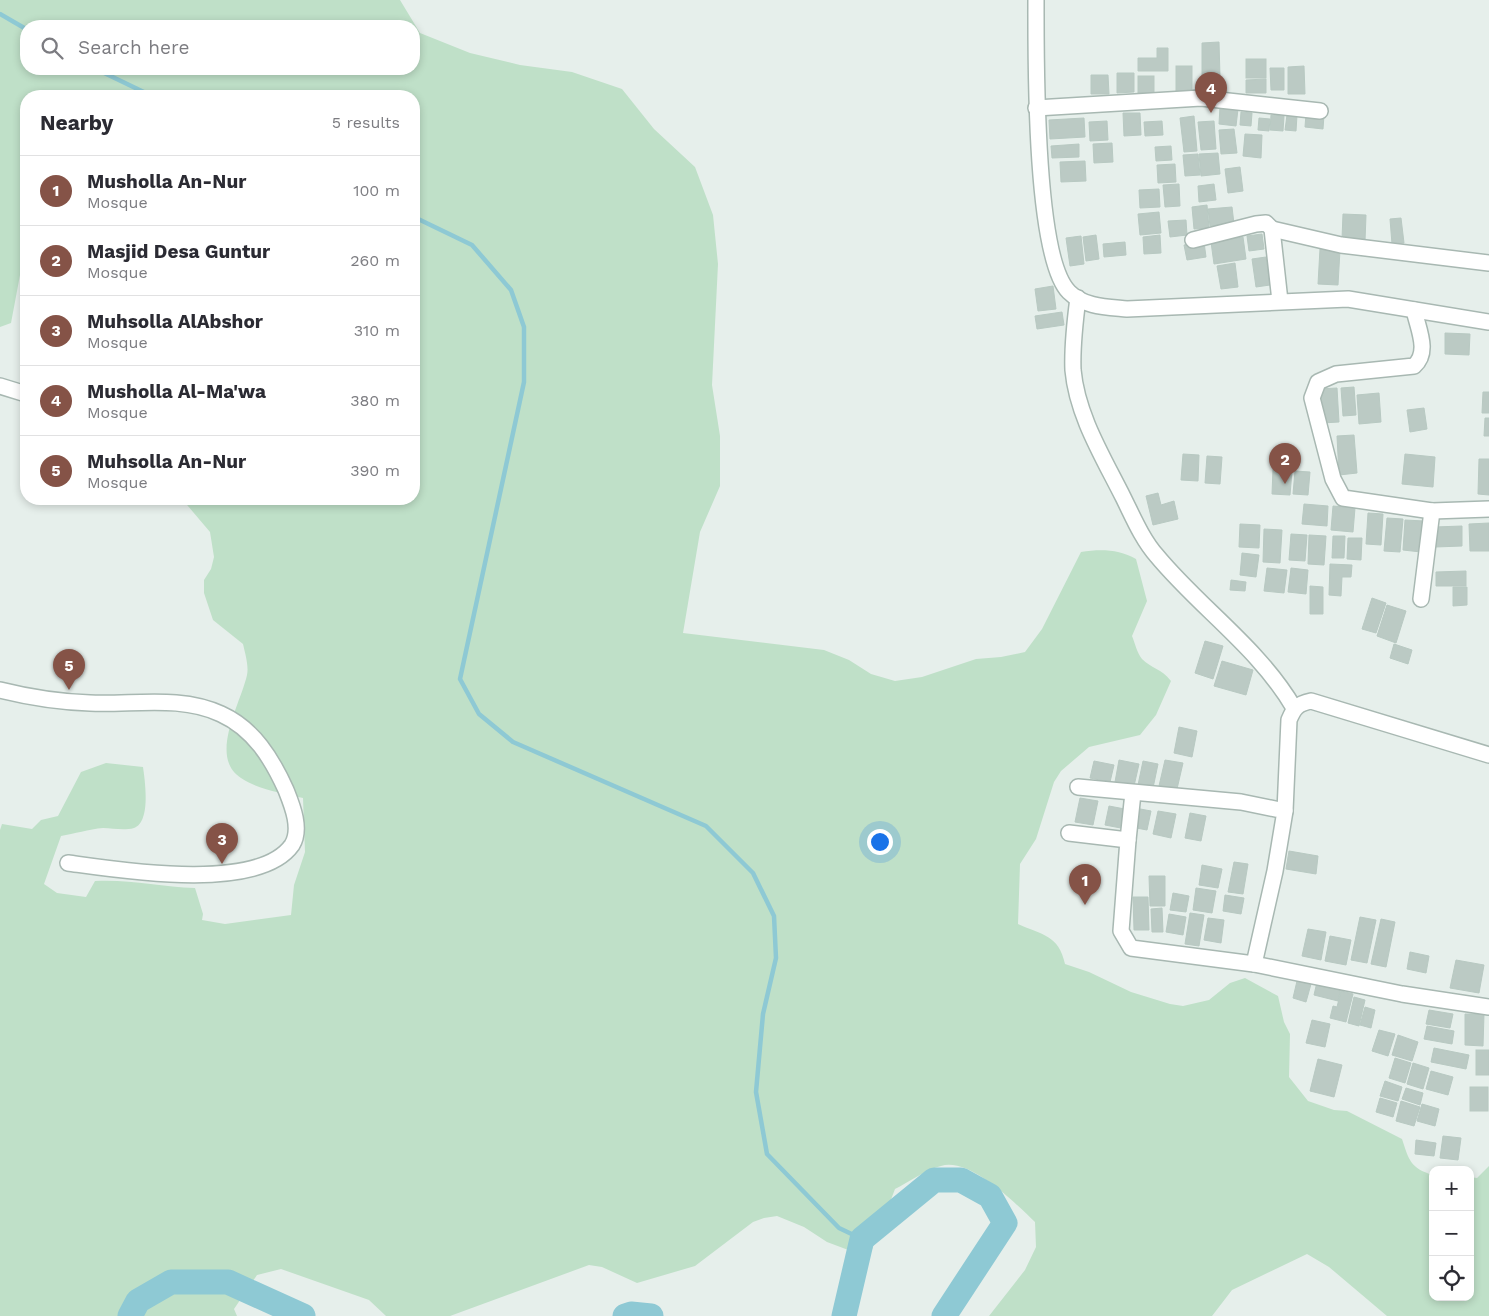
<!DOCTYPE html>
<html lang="en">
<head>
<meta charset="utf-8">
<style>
	:root { --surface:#fff; --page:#f2f2f3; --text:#2b2b33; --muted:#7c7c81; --line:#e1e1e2; --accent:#855347 }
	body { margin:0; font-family:"Work Sans",sans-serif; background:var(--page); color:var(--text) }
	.controls { position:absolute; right:15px; bottom:15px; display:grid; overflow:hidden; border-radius:10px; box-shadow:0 2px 8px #0003 }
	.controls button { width:45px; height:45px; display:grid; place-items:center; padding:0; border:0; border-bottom:1px solid var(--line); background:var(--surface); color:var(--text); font:25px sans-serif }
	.you { position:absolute; left:879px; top:841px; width:18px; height:18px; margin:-12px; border:4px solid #fff; border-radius:50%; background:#1a73e8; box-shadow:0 0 0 8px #1a73e833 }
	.badge { display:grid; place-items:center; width:32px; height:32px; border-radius:50%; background:var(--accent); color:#fff; font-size:16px; font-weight:700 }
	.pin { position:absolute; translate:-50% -41px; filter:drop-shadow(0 1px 2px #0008) }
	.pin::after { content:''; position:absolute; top:26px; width:18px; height:15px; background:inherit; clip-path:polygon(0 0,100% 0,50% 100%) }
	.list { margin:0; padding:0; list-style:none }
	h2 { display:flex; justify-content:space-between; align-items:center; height:65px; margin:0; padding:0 20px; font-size:21px }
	h2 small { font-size:16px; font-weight:400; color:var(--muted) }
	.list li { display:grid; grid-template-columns:32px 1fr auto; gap:15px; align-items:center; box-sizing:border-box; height:70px; padding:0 20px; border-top:1px solid var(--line) }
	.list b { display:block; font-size:19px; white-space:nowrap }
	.list p { margin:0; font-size:16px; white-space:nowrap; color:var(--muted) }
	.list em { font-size:16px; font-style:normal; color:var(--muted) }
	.icon { flex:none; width:28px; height:28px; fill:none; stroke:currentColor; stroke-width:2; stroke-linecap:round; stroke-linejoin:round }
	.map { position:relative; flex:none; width:1489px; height:1316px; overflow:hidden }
	.search { position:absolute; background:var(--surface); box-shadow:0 2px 8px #0003; left:20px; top:20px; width:400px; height:55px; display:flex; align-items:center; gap:12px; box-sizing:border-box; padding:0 18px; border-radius:20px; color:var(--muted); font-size:19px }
	.panel { position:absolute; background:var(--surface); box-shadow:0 2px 8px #0003; left:20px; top:90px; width:400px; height:415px; border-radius:20px }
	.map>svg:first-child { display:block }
	.green { fill:#bfe0c8; fill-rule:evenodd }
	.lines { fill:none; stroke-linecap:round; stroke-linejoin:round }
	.stream { stroke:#8ec9d4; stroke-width:4.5 }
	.river { stroke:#8ec9d4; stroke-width:25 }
	.building { fill:#bbcac4; stroke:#b8c9c2 }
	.minor-casing { stroke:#a8b8b2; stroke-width:18 }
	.minor { stroke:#fff; stroke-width:15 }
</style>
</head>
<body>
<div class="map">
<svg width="1489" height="1316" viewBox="0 0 1489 1316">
	<rect width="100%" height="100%" fill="#e6efeb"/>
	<path class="green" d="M0,0H400L420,33L470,53L520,65L572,72L622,89L654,129L695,167L713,215L718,264L712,385L720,436V486L700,532L683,633L824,650L849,660L871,674L895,681L922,677L976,659L1001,657L1025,652L1042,629L1081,552C1100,549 1119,549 1136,559L1147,601L1132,636C1135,643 1137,653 1142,659C1152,669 1161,668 1171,681L1156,715L1140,735L1089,747L1061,771L1054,782L1036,839L1020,864L1018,924C1042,935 1059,935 1065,964L1089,972L1131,992L1170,1004L1183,1006L1209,1000L1230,983L1245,978L1278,996L1284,1022L1290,1034L1289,1077L1308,1101L1334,1110L1347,1111L1402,1139C1409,1160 1410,1168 1433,1175V1297H1470V1177L1477,1178L1489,1166V1316H1387L1329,1267L1307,1254L1232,1290L1212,1316H989L1025,1270L1036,1247L1035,1222C1016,1204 970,1157 941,1166C925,1170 909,1182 895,1189L871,1252L851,1251L827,1242L804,1227L777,1216L764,1218L753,1222L695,1266L637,1283L602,1267L589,1265L450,1316H386L369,1300L281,1269L257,1275L234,1309L237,1316H0V830L2,824L32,829L41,820L58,816L81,772L106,763L143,767C145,781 151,822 134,828C123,831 113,828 103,828C89,829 74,834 61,836L44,884L57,893L86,897L95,881C129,879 161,887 195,888L203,914L202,920L225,924L291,915L294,885L305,852L303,798C283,793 259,790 241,778C208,757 241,703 247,675C249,666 245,653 243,644L213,620L204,593V580L211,569L214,557L210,532L182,499H414V96H26V265L20,275L11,323L0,327ZM26,26H414V69H26Z"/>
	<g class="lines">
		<g class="stream">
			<path d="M0,14L26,29"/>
			<path d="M96,69L152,96"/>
			<path d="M414,217L472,245L511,290L524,327V382L460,679L479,714L513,742L706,826L753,873L774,916L776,958L763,1014L756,1092L767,1154L839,1228L862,1239"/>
		</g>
		<g class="river">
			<path d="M130,1316L138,1301L171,1282H228L303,1316"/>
			<path d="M625,1316L631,1314L651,1316"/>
			<path d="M844,1316L862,1239L934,1180H961L990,1196L1005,1223L944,1316"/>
		</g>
	</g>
	<g class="building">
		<path d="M1219,42L1220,77H1202V43Z"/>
		<path d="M1157,48H1168V71H1138V58H1157Z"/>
		<rect x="1246" y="59" width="20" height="19"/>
		<rect x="1176" y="66" width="16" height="26"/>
		<path d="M1304,66L1305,94H1288V67Z"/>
		<path d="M1270,68H1284V90H1271Z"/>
		<path d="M1117,73H1134V92L1117,93Z"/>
		<path d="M1091,75H1108L1109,94H1091Z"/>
		<rect x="1138" y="76" width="16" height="17"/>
		<path d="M1266,79V93H1246V80Z"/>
		<path d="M1220,107L1238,109L1236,126L1219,124Z"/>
		<path d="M1241,112L1252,113L1251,126L1240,125Z"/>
		<path d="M1123,113H1140L1141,135L1124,136Z"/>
		<path d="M1306,114L1324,115L1323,129L1305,127Z"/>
		<path d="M1271,115L1284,116L1283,131L1270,130Z"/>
		<path d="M1287,115H1297L1296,131L1285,130Z"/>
		<path d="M1194,116L1197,151L1184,152L1180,118Z"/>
		<path d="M1084,118L1085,137L1050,139L1049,120Z"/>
		<path d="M1259,118L1270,119L1269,131L1258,130Z"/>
		<path d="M1107,121L1108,140L1090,141L1089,122Z"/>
		<path d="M1162,121L1163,135L1145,136L1144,122Z"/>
		<path d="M1214,121L1216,149L1201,150L1198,122Z"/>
		<path d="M1234,129L1237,153L1221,154L1219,130Z"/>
		<path d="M1245,134L1262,135L1261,158L1243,156Z"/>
		<path d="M1112,143L1113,162L1094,163L1093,144Z"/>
		<path d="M1079,144V157L1052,158L1051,146Z"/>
		<path d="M1171,146L1172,160L1156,161L1155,147Z"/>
		<path d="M1218,153L1220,174L1201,176L1199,154Z"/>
		<path d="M1198,154L1200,175L1185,176L1183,155Z"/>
		<path d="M1085,161L1086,181L1061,182L1060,162Z"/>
		<path d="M1175,164L1176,182L1158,183L1157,165Z"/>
		<path d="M1240,167L1243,191L1228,193L1225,169Z"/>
		<path d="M1179,184L1180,206L1165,207L1163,185Z"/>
		<path d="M1214,184L1216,200L1199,202L1198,186Z"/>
		<path d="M1159,189L1160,207L1140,208L1139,190Z"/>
		<path d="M1207,205L1209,228L1194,229L1192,207Z"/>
		<path d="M1232,207L1234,224L1210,226L1208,209Z"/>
		<path d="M1159,212L1161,233L1140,235L1138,214Z"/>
		<path d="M1343,214L1366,215L1365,241L1342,239Z"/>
		<path d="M1401,218L1404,243L1392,244L1390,219Z"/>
		<path d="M1186,220L1187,235L1170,237L1168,221Z"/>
		<path d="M1262,234L1264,249L1249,251L1247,236Z"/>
		<path d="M1096,235L1099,259L1086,261L1083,237Z"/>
		<path d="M1160,235L1161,253L1144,254L1143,237Z"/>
		<path d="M1081,236L1084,264L1070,266L1066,238Z"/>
		<path d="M1243,237L1246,259L1214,264L1211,242Z"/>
		<path d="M1125,242L1126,255L1104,257L1103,244Z"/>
		<path d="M1204,242L1206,257L1187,260L1184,245Z"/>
		<path d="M1320,249L1340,250L1338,285L1318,284Z"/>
		<path d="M1266,257L1270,285L1256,287L1252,259Z"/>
		<path d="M1235,263L1238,287L1221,289L1217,266Z"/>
		<path d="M1053,286L1056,309L1038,311L1035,289Z"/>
		<path d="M1062,312L1064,325L1037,329L1035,316Z"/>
		<path d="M1445,333L1470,334L1469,355L1445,354Z"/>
		<path d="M1354,387L1356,415L1343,416L1341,388Z"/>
		<path d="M1337,388L1339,422L1322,423L1319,389Z"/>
		<path d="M1483,392H1489V413H1482Z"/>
		<path d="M1379,393L1381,422L1359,424L1357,395Z"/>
		<path d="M1424,408L1427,429L1410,432L1407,410Z"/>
		<path d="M1485,418H1489V436H1484Z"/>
		<path d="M1354,435L1357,473L1339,475L1337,436Z"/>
		<path d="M1183,454L1199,455L1198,481L1181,480Z"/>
		<path d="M1405,454L1435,457L1433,487L1402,484Z"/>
		<path d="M1207,456L1222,457L1220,484L1205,483Z"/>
		<path d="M1479,459H1489V495L1478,494Z"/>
		<path d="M1273,469L1292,471L1290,495L1272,494Z"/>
		<path d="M1295,471L1310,472L1308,495L1293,494Z"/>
		<path d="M1158,493L1161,505L1174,501L1178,519L1153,525L1146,496Z"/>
		<path d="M1304,504L1328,506L1327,526L1302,524Z"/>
		<path d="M1333,506L1355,508L1353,532L1331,530Z"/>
		<path d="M1368,513L1383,514L1381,545L1366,544Z"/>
		<path d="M1387,518L1403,519L1400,552L1384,551Z"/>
		<path d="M1405,520L1424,521L1421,552L1403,550Z"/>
		<path d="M1489,523V551H1470L1469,524Z"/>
		<path d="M1240,524L1260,525L1259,548L1239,547Z"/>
		<path d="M1462,526V546L1435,547V527Z"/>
		<path d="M1264,529L1282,530L1280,563L1263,562Z"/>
		<path d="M1291,534L1307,535L1305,561L1289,560Z"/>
		<path d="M1309,535L1326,536L1324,565L1308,564Z"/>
		<path d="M1333,536H1345L1344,558H1332Z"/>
		<path d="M1348,538H1362L1361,560L1347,559Z"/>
		<path d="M1242,553L1259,555L1256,577L1240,575Z"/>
		<path d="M1330,564L1352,565L1351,577H1342L1341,596L1329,595Z"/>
		<path d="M1267,568L1287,570L1284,593L1264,591Z"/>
		<path d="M1291,568L1308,570L1306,594L1288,592Z"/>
		<path d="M1466,571V586H1436V572Z"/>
		<path d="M1231,580L1246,582L1245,591L1230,590Z"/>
		<path d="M1310,586L1323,587V614H1310Z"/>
		<path d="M1453,587H1467V605L1453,606Z"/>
		<path d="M1372,598L1386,603L1376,633L1362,629Z"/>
		<path d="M1387,605L1406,611L1396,643L1377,636Z"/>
		<path d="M1205,641L1223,646L1213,679L1195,673Z"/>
		<path d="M1394,644L1412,650L1408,664L1390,658Z"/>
		<path d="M1222,661L1253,670L1246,695L1214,686Z"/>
		<path d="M1179,727L1197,731L1192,757L1174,753Z"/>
		<path d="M1119,760L1139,764L1134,786L1115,782Z"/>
		<path d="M1165,760L1183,763L1177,789L1159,786Z"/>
		<path d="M1094,761L1114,765L1110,782L1090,778Z"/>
		<path d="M1143,761L1158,764L1153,788L1138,785Z"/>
		<path d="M1080,798L1098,801L1093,825L1075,822Z"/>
		<path d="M1109,806L1130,810L1126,829L1105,825Z"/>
		<path d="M1135,808L1151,811L1147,830L1131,827Z"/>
		<path d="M1158,811L1176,814L1171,838L1153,834Z"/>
		<path d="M1190,813L1206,816L1201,841L1185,838Z"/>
		<path d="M1289,851L1318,856L1316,874L1286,869Z"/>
		<path d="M1234,862L1248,864L1243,894L1228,892Z"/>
		<path d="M1202,865L1222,869L1218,888L1199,885Z"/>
		<path d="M1149,876H1165V906H1150Z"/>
		<path d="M1196,888L1216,891L1212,913L1193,910Z"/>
		<path d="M1173,893L1189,896L1186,912L1170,910Z"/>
		<path d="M1225,895L1244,898L1241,914L1223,911Z"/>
		<path d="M1133,897H1148L1149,930H1134Z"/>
		<path d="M1162,908L1163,932H1152L1151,909Z"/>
		<path d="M1190,913L1204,915L1199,946L1185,944Z"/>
		<path d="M1169,914L1186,917L1183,935L1166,932Z"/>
		<path d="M1360,917L1376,920L1367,963L1351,960Z"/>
		<path d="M1208,918L1224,920L1221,943L1204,940Z"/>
		<path d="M1381,919L1395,922L1386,967L1371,964Z"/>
		<path d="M1308,929L1326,932L1321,960L1302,956Z"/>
		<path d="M1330,936L1351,940L1346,965L1325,961Z"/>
		<path d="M1410,952L1429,956L1426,973L1407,969Z"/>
		<path d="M1456,960L1484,965L1479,993L1450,988Z"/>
		<path d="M1297,981L1311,984L1306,1002L1293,998Z"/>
		<path d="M1317,982L1341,988L1338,1001L1314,995Z"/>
		<path d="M1341,991L1353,994L1346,1022L1330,1018L1333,1006L1337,1007Z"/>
		<path d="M1354,997L1365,1000L1359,1026L1348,1023Z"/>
		<path d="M1365,1007L1375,1010L1371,1028L1360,1025Z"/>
		<path d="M1429,1010L1453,1014L1450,1028L1426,1024Z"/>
		<path d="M1465,1014H1484L1483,1046L1465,1045Z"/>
		<path d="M1312,1020L1330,1024L1325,1047L1306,1043Z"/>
		<path d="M1427,1026L1454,1031L1452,1044L1424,1039Z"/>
		<path d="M1379,1030L1395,1034L1388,1056L1372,1051Z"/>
		<path d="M1398,1035L1418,1042L1412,1061L1392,1055Z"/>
		<path d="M1434,1048L1469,1055L1466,1069L1431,1062Z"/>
		<rect x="1476" y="1050" width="13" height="25"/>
		<path d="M1395,1058L1411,1063L1405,1083L1389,1078Z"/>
		<path d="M1318,1059L1342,1065L1334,1097L1310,1091Z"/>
		<path d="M1413,1063L1429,1068L1423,1089L1407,1084Z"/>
		<path d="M1431,1071L1453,1077L1448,1095L1426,1089Z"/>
		<path d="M1385,1081L1402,1087L1398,1101L1380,1096Z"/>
		<rect x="1470" y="1087" width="18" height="24"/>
		<path d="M1406,1088L1423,1093L1420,1105L1402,1099Z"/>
		<path d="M1380,1098L1397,1103L1393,1117L1376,1112Z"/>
		<path d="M1401,1101L1420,1107L1414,1126L1396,1121Z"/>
		<path d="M1422,1104L1439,1109L1435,1126L1417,1121Z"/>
		<path d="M1443,1136L1461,1138L1458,1160L1440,1158Z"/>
		<path d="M1416,1140L1436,1143L1434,1156L1415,1154Z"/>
	</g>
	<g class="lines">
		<defs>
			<g id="minor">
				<path d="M1036,0C1036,54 1034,257 1069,292C1084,307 1107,307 1127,309L1348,299L1489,322"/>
				<path d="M1036,108L1201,98L1320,111"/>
				<path d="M1272,229L1341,245L1489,263"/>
				<path d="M1193,240L1256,224L1266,223L1272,229L1280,301"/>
				<path d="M1078,298C1075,321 1072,346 1073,370C1077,415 1103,457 1123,497C1133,517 1142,539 1157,556C1200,608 1259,648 1294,708"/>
				<path d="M1414,310C1418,329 1430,352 1414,366L1336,374L1318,382L1312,398L1333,479L1343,498L1432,511L1489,509"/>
				<path d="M0,386L26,394"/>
				<path d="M1421,599L1432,511"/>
				<path d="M0,690C28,697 61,702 90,703C133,705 181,695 221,714C254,729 272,759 286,790C292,805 302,829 292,845C258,893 119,870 68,863"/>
				<path d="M1078,787L1241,802L1285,811L1275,871L1254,964"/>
				<path d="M1285,811L1289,720C1294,708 1297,704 1311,701L1489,755"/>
				<path d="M1069,833L1128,840L1121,931L1131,948L1254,964L1402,994L1489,1007"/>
				<path d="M1128,840L1133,793"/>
			</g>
		</defs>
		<use href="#minor" class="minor-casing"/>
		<use href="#minor" class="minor"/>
	</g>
</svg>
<div class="controls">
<button>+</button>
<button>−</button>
<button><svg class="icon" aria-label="locate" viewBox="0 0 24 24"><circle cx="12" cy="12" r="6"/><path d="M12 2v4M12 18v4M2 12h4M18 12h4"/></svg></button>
</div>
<div class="you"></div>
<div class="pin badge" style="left:1085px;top:905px">1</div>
<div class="pin badge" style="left:1285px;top:484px">2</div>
<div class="pin badge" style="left:222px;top:864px">3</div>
<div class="pin badge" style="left:1211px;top:113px">4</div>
<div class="pin badge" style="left:69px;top:690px">5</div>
<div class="search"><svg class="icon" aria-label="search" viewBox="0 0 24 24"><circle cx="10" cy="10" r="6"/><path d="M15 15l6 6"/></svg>Search here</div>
<section class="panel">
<h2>Nearby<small>5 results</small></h2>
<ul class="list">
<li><span class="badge">1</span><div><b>Musholla An-Nur</b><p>Mosque</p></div><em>100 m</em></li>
<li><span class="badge">2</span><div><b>Masjid Desa Guntur</b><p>Mosque</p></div><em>260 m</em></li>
<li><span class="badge">3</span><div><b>Muhsolla AlAbshor</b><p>Mosque</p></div><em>310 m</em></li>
<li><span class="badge">4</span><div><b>Musholla Al-Ma'wa</b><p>Mosque</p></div><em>380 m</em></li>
<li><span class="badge">5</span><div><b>Muhsolla An-Nur</b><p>Mosque</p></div><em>390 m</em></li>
</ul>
</section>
</div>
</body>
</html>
